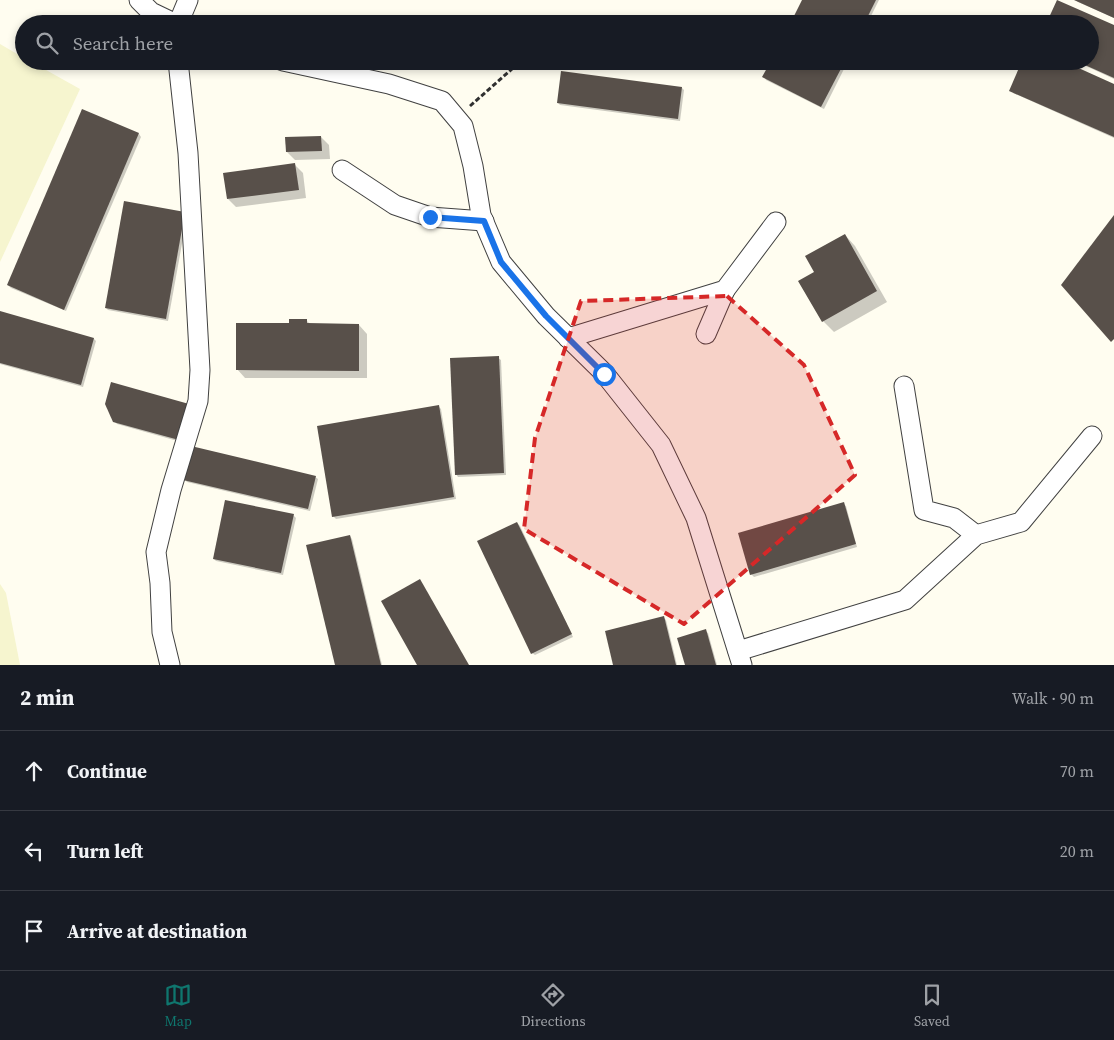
<!DOCTYPE html>
<html lang="en">
<head>
<meta charset="utf-8">
<style>
	:root { --surface:#171b24; --page:#242831; --text:#f1f3f6; --muted:#9ea1a6; --line:#363941; --accent:#0f766e }
	body { margin:0; font-family:"Source Serif 4",serif; background:var(--page); color:var(--text) }
	.stop { position:absolute; width:15px; height:15px; margin:-11px; border:4px solid #1a73e8; border-radius:50%; background:#fff }
	.stop.end { background:#1a73e8; border-color:#fff; box-shadow:0 1px 5px #0008 }
	.list { margin:0; padding:0; list-style:none }
	h2 { display:flex; justify-content:space-between; align-items:center; height:65px; margin:0; padding:0 20px; font-size:21px }
	h2 small { font-size:16px; font-weight:400; color:var(--muted) }
	.list li { display:grid; grid-template-columns:32px 1fr auto; gap:15px; align-items:center; box-sizing:border-box; height:80px; padding:0 20px; border-top:1px solid var(--line) }
	.list b { display:block; font-size:19px; white-space:nowrap }
	.list em { font-size:16px; font-style:normal; color:var(--muted) }
	.icon { flex:none; width:28px; height:28px; fill:none; stroke:currentColor; stroke-width:2; stroke-linecap:round; stroke-linejoin:round }
	.map { position:relative; flex:none; width:1114px; height:665px; overflow:hidden }
	.search { position:absolute; background:var(--surface); box-shadow:0 2px 8px #0003; left:15px; right:15px; top:15px; height:55px; display:flex; align-items:center; gap:12px; box-sizing:border-box; padding:0 18px; border-radius:28px; color:var(--muted); font-size:19px }
	.sheet { height:305px; background:var(--surface) }
	nav { display:flex; justify-content:space-around; align-items:center; box-sizing:border-box; height:70px; border-top:1px solid var(--line); background:var(--surface); font-size:14px; color:var(--muted) }
	nav a { display:grid; justify-items:center; gap:2px }
	nav .on { color:var(--accent) }
	.map>svg:first-child { display:block }
	.farmland { fill:#f6f5cf }
	.shadow { fill:#0003 }
	.building { fill:#58504a }
	.lines { fill:none; stroke-linecap:round; stroke-linejoin:round }
	.minor-casing { stroke:#414141; stroke-width:21 }
	.path { stroke:#303030; stroke-width:3; stroke-dasharray:5 2.5; stroke-linecap:butt }
	.minor { stroke:#fff; stroke-width:19 }
	.route { stroke:#1a73e8; stroke-width:6 }
	.marked { fill:#d62828; fill-opacity:0.2; stroke:#d62828; stroke-width:4; stroke-dasharray:10 6; stroke-linejoin:round }
</style>
</head>
<body>
<div class="map">
<svg width="1114" height="665" viewBox="0 0 1114 665">
	<rect width="100%" height="100%" fill="#fffdf0"/>
	<g class="farmland">
		<path d="M0,44L24,58V61H30L80,89L0,262Z"/>
		<path d="M0,584L6,593L20,665H0Z"/>
	</g>
	<g class="shadow">
		<path d="M803,0H879L867,24H791Z"/>
		<path d="M1075,0H1114V18L1078,2Z"/>
		<path d="M1057,2L1114,27V79L1075,61H1090V24Z"/>
		<path d="M772,61H848L824,109L766,80L764,77Z"/>
		<path d="M1114,85V138L1013,93Z"/>
		<path d="M682,88L684,90L680,121L560,105L558,103Z"/>
		<path d="M83,111L139,134L141,137L66,311L11,288L8,285Z"/>
		<path d="M321,137L329,145L330,159L295,160L287,152Z"/>
		<path d="M295,165L303,173L306,198L236,207L228,199Z"/>
		<path d="M187,216L168,321L108,310L106,308Z"/>
		<path d="M845,235L855,246L887,302L834,332L823,321L816,273Z"/>
		<path d="M0,313L94,339L96,341L83,387L0,364Z"/>
		<path d="M306,320L311,325H359L367,334V378H245L237,369L290,325Z"/>
		<path d="M498,358L501,360L506,475L458,477L456,474Z"/>
		<path d="M112,384L181,442L117,424L114,421Z"/>
		<path d="M439,407L441,409L456,499L336,519L333,516Z"/>
		<path d="M315,477L318,479L310,511L187,482L185,480Z"/>
		<path d="M843,504L846,506L857,547L754,577L751,574Z"/>
		<path d="M293,515L296,518L283,575L216,561L214,559Z"/>
		<path d="M517,523L520,526L573,637L535,655L532,653Z"/>
		<path d="M350,536L352,539L382,665H336Z"/>
		<path d="M664,618L666,620L677,665H614Z"/>
		<path d="M705,631L708,633L717,665H687Z"/>
	</g>
	<g class="building">
		<path d="M802,0H876L864,24H790Z"/>
		<path d="M1057,0L1114,25V78L1076,61H1090V24H1046Z"/>
		<path d="M1074,0H1114V18Z"/>
		<path d="M771,61H845L821,107L762,77Z"/>
		<path d="M1022,61H1063L1114,84V137L1009,91Z"/>
		<path d="M561,71L682,87L678,119L557,103Z"/>
		<path d="M82,109L139,133L64,310L7,285Z"/>
		<path d="M321,136L322,151L286,152L285,137Z"/>
		<path d="M295,163L299,190L227,199L223,173Z"/>
		<path d="M124,201L185,212L166,319L105,308Z"/>
		<path d="M1114,215V339L1111,342L1061,285Z"/>
		<path d="M845,234L877,291L822,322L798,281L814,272L805,256Z"/>
		<path d="M0,311L94,338L81,385L0,363Z"/>
		<path d="M289,319H307V323L359,324V371L236,370V323H289Z"/>
		<path d="M499,356L504,473L455,475L450,358Z"/>
		<path d="M111,382L189,404L179,440L113,422L105,404Z"/>
		<path d="M439,405L454,497L332,517L317,426Z"/>
		<path d="M191,446L316,476L308,509L183,480Z"/>
		<path d="M225,500L294,514L281,573L213,559Z"/>
		<path d="M844,502L856,544L750,575L738,533Z"/>
		<path d="M517,522L572,634L531,654L477,541Z"/>
		<path d="M350,535L381,665H335L306,545Z"/>
		<path d="M420,579L469,665H417L381,601Z"/>
		<path d="M664,616L676,665H613L605,631Z"/>
		<path d="M706,629L716,665H685L677,638Z"/>
	</g>
	<g class="lines">
		<defs>
			<g id="minor">
				<path d="M139,0L151,12L176,24"/>
				<path d="M178,24L188,0"/>
				<path d="M283,61L389,84L442,101L463,126L473,166L481,215L501,262L546,316L604,373L661,445L696,518L742,665"/>
				<path d="M342,170L395,205L430,217L484,221"/>
				<path d="M706,334L725,290"/>
				<path d="M568,338L725,290L776,222"/>
				<path d="M904,386L924,510L954,518L976,535"/>
				<path d="M738,651L905,600L976,535L1021,522L1092,436"/>
				<path d="M170,665L162,632L160,583L156,552L171,490L198,401L200,370L188,153L178,61"/>
			</g>
		</defs>
		<use href="#minor" class="minor-casing"/>
		<g class="path">
			<path d="M608,61L617,62"/>
			<path d="M470,106L521,61"/>
		</g>
		<use href="#minor" class="minor"/>
	</g>
	<g class="lines">
		<path class="route" d="M430,217L484,221L501,262L546,316L604,374"/>
	</g>
	<path class="marked" d="M727,296L804,365L855,475L684,624L524,529L535,438L581,301Z"/>
</svg>
<div class="stop" style="left:604px;top:374px"></div>
<div class="stop end" style="left:430px;top:217px"></div>
<div class="search"><svg class="icon" aria-label="search" viewBox="0 0 24 24"><circle cx="10" cy="10" r="6"/><path d="M15 15l6 6"/></svg>Search here</div>
</div>
<section class="sheet">
<h2>2 min<small>Walk · 90 m</small></h2>
<ul class="list">
<li><svg class="icon" aria-label="ahead" viewBox="0 0 24 24"><path d="M12 20V5M6 11l6-6 6 6"/></svg><div><b>Continue</b></div><em>70 m</em></li>
<li><svg class="icon" aria-label="left" viewBox="0 0 24 24"><path d="M17 20v-9H6M10 6l-5 5 5 5"/></svg><div><b>Turn left</b></div><em>20 m</em></li>
<li><svg class="icon" aria-label="arrive" viewBox="0 0 24 24"><path d="M6 21V4h12l-3 4 3 4H6"/></svg><div><b>Arrive at destination</b></div></li>
</ul>
</section>
<nav>
<a class="on"><svg class="icon" aria-label="map" viewBox="0 0 24 24"><path d="M3 6l6-2 6 2 6-2v14l-6 2-6-2-6 2zM9 4v14M15 6v14"/></svg>Map</a>
<a><svg class="icon" aria-label="directions" viewBox="0 0 24 24"><path d="M12 3l9 9-9 9-9-9zM9 14v-3h6M13 9l2 2-2 2"/></svg>Directions</a>
<a><svg class="icon" aria-label="saved" viewBox="0 0 24 24"><path d="M7 4h10v16l-5-4-5 4z"/></svg>Saved</a>
</nav>
</body>
</html>
